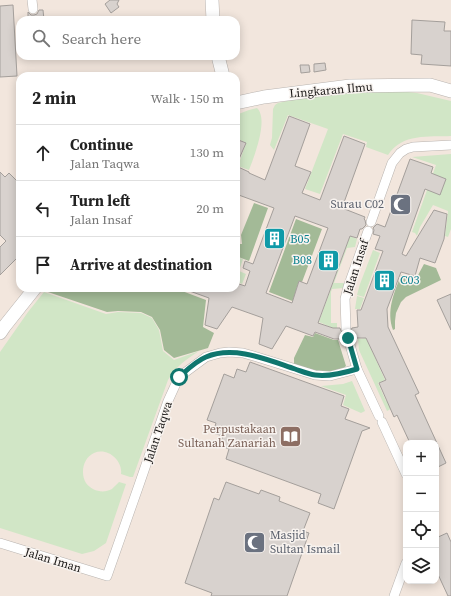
<!DOCTYPE html>
<html lang="en">
<head>
<meta charset="utf-8">
<style>
	:root { --surface:#fff; --page:#f6f6f6; --text:#222; --muted:#767676; --line:#e0e0e0 }
	body { margin:0; font-family:"Source Serif 4",serif; background:var(--page); color:var(--text) }
	.controls { position:absolute; right:12px; bottom:12px; display:grid; overflow:hidden; border-radius:8px; box-shadow:0 2px 10px #0003 }
	.controls button { width:36px; height:36px; display:grid; place-items:center; padding:0; border:0; border-bottom:1px solid var(--line); background:var(--surface); color:var(--text); font:20px sans-serif }
	.stop { position:absolute; width:12px; height:12px; margin:-9px; border:3px solid #0f766e; border-radius:50%; background:#fff }
	.stop.end { background:#0f766e; border-color:#fff; box-shadow:0 1px 4px #0008 }
	.list { margin:0; padding:0; list-style:none }
	h2 { display:flex; justify-content:space-between; align-items:center; height:52px; margin:0; padding:0 16px; font-size:17px }
	h2 small { font-size:13px; font-weight:400; color:var(--muted) }
	.list li { display:grid; grid-template-columns:26px 1fr auto; gap:12px; align-items:center; box-sizing:border-box; height:56px; padding:0 16px; border-top:1px solid var(--line) }
	.list b { display:block; font-size:15px; white-space:nowrap }
	.list p { margin:0; font-size:13px; white-space:nowrap; color:var(--muted) }
	.list em { font-size:13px; font-style:normal; color:var(--muted) }
	.icon { flex:none; width:22px; height:22px; fill:none; stroke:currentColor; stroke-width:2; stroke-linecap:round; stroke-linejoin:round }
	.map { position:relative; flex:none; width:451px; height:596px; overflow:hidden }
	.search { position:absolute; background:var(--surface); box-shadow:0 2px 10px #0003; left:16px; top:16px; width:224px; height:44px; display:flex; align-items:center; gap:10px; box-sizing:border-box; padding:0 14px; border-radius:12px; color:var(--muted); font-size:15px }
	.panel { position:absolute; background:var(--surface); box-shadow:0 2px 10px #0003; left:16px; top:72px; width:224px; height:220px; border-radius:12px }
	.map>svg:first-child { display:block }
	.built { fill:#f2e6dd; fill-rule:evenodd }
	.green { fill:#d1e6c6 }
	.forest { fill:#a3ba97 }
	.building { fill:#d8d2ce; stroke:#a49f9b; fill-rule:evenodd }
	.lines { fill:none; stroke-linecap:round; stroke-linejoin:round }
	.street-casing { stroke:#b9b4b0; stroke-width:10 }
	.secondary-casing { stroke:#b9b4b0; stroke-width:14 }
	.street { stroke:#fff; stroke-width:9 }
	.secondary { stroke:#fff; stroke-width:13 }
	.route { stroke:#0f766e; stroke-width:5 }
	.labels { text-anchor:middle; dominant-baseline:central; stroke-width:3; stroke-linejoin:round; paint-order:stroke }
	.street-label { font-size:12px; fill:#191716; stroke:#f8f3ef }
	.worship-label { font-size:12px; fill:#5b616d; stroke:#f8f3ef; text-anchor:end }
	.culture-label { font-size:12px; fill:#0d838f; stroke:#f8f3ef; text-anchor:start }
	.education-label { font-size:12px; fill:#785e54; stroke:#f8f3ef; text-anchor:end }
</style>
</head>
<body>
<div class="map">
<svg width="451" height="596" viewBox="0 0 451 596">
	<rect width="100%" height="100%" fill="#f8f3ef"/>
	<path class="built" d="M0,0H451V596H0ZM20,20H236V56H20ZM20,76H236V288H20ZM406,443H436V581H406Z"/>
	<g class="green">
		<path d="M331,91L408,92L417,93L451,101V136C429,137 402,133 388,155L366,147L367,142L343,134L320,194L305,189L328,129L288,115L274,150L270,145L272,138L273,109L275,105L278,103Z"/>
		<path d="M257,108C269,119 254,157 249,170L238,166L246,143L236,138V115L249,110Z"/>
		<path d="M451,154V229L448,237L445,236L448,211L433,205L420,227L417,236L415,233L412,232L436,165L412,157Z"/>
		<path d="M350,236L357,239L355,247L347,248L334,283H345L344,288L332,289L331,292V323H337V328H333L319,322Z"/>
		<path d="M373,250L380,253L364,297L357,295L360,284Z"/>
		<path d="M236,257L243,259L239,271L246,274L242,284L236,281Z"/>
		<path d="M44,292L106,314L118,312L141,313L152,318L159,330L163,351L174,360L199,351C187,359 176,366 168,380L133,477H130L121,474C123,461 108,447 94,453C83,458 80,473 86,483C92,491 103,494 112,489C114,487 117,484 119,482L126,484L106,543L94,551L82,554L0,528V352L28,312Z"/>
		<path d="M357,296L364,298L360,309H355Z"/>
		<path d="M366,338L385,380L378,383L386,401L389,400L393,408L387,411L359,350L358,339Z"/>
		<path d="M352,381L365,411L361,413L343,405L346,395L321,386L343,384Z"/>
	</g>
	<g class="forest">
		<path d="M254,203L268,208L249,261L236,256V251L239,244H242L241,235Z"/>
		<path d="M296,219L322,229L302,282L299,281L296,290L295,302L269,292Z"/>
		<path d="M424,264L436,268L441,280L406,297L401,302L396,313L395,321V329L393,330C386,311 394,293 401,275L413,279L417,277Z"/>
		<path d="M47,288H181L182,291L206,300L203,327L214,333L208,348L174,358L164,350L160,330L152,317L141,312L118,311L107,312L45,291Z"/>
		<path d="M315,333L334,340H338L346,366C340,373 320,373 312,371C306,369 300,366 294,364V358L305,335L313,337Z"/>
	</g>
	<g class="building">
		<path d="M110,0H119L117,4L119,7L111,13L105,4Z"/>
		<path d="M13,5L17,76L0,77V6Z"/>
		<path d="M39,10H43L44,20H28V12L31,15H34L37,14Z"/>
		<path d="M412,20L445,22L444,31H451V66L421,64L422,55L411,54Z"/>
		<path d="M325,63L326,70L314,72V64Z"/>
		<path d="M300,65H309L310,72L301,73Z"/>
		<path d="M289,116L310,124L295,166L311,172L302,193L320,200L344,136L365,144L342,208L365,217L364,219L365,220L366,225L362,229H360L357,238L350,236L318,323L333,328H340L341,331L344,334L342,339H334L315,332L313,336L286,326L272,349L259,344L263,318L232,307L217,329L205,325L209,298L184,289V288H236V283L245,286L250,271L243,268L245,261L253,264L274,208L236,194V166L249,172V173L265,180ZM295,216L328,228L307,284L299,281L292,303L266,293Z"/>
		<path d="M236,139L246,143L236,166Z"/>
		<path d="M410,159L433,167L431,173L446,179L440,195L425,189L402,254L406,256L434,210L447,214L444,239L435,263L420,258L415,276L401,272L387,309L388,327L419,393L415,395L446,463L436,468V443H410L397,415L394,417L379,383L386,380L366,338H354L352,334L350,332L352,328L358,327L357,310H361L383,251L375,249L380,236L373,234L374,230L373,228L377,224L385,227Z"/>
		<path d="M0,172L5,177L9,173L20,184V255L0,275V247L6,241L0,235Z"/>
		<path d="M451,294V330L437,300Z"/>
		<path d="M250,362L344,396L341,406L349,409L345,419L370,428L362,431L334,509L318,503L321,494L226,459L229,449L219,445L223,436L213,433L216,423L207,420L224,374L234,378L237,369L246,372Z"/>
		<path d="M226,482L259,494L261,490L280,497L279,501L310,513L303,531L309,533L287,596H211L212,593L185,583L214,498L219,500Z"/>
		<path d="M447,533L451,542V596H448L436,570V538Z"/>
	</g>
	<g class="lines">
		<defs>
			<g id="street">
				<path d="M32,0L33,9"/>
				<path d="M371,222L392,163L400,153L406,149L413,147L451,145"/>
				<path d="M346,328L345,299L348,287L368,231"/>
				<path d="M348,338L357,369L379,416"/>
				<path d="M382,422L406,474"/>
				<path d="M0,543L107,576L139,485L168,401L179,377L206,357L220,353L229,352L243,353L257,357L315,375L330,376L357,369"/>
				<path d="M394,596L406,563"/>
			</g>
			<g id="secondary">
				<path d="M212,0L213,20"/>
				<path d="M218,56L223,76"/>
				<path d="M236,103L264,97L350,86L430,85L451,91"/>
				<path d="M0,333L4,327L35,288"/>
			</g>
		</defs>
		<use href="#street" class="street-casing"/>
		<use href="#secondary" class="secondary-casing"/>
		<use href="#street" class="street"/>
		<use href="#secondary" class="secondary"/>
	</g>
	<g class="lines">
		<path class="route" d="M179,377C187,370 196,361 206,357C234,345 268,360 295,369C301,371 308,374 315,375C329,377 344,373 357,369L348,338"/>
	</g>
	<defs>
		<symbol id="mosque-square" viewBox="-11 -11 22 22"><rect x="-9" y="-9" width="18" height="18" rx="4" fill="#6b7280" stroke="#f8f3ef"/><path d="M3.5-4.9A6 6 0 1 0 3.5 4.9A5 5 0 1 1 3.5-4.9Z" fill="#fff"/></symbol>
		<symbol id="building-square" viewBox="-11 -11 22 22"><rect x="-9" y="-9" width="18" height="18" rx="4" fill="#0f9aa8" stroke="#f8f3ef"/><path d="M-4-6H4V6H1V3H-1V6H-4ZM-2.5-4.3h1.7v1.8h-1.7ZM.8-4.3h1.7v1.8H.8ZM-2.5-1h1.7V.8h-1.7ZM.8-1h1.7V.8H.8Z" fill="#fff"/></symbol>
		<symbol id="library-square" viewBox="-11 -11 22 22"><rect x="-9" y="-9" width="18" height="18" rx="4" fill="#8d6e63" stroke="#f8f3ef"/><path d="M-6-4Q-3-5.5-.7-3.5V5Q-3 3-6 4ZM6-4Q3-5.5 .7-3.5V5Q3 3 6 4Z" fill="#fff"/></symbol>
	</defs>
	<g fill-rule="evenodd">
		<use href="#mosque-square" x="388" y="192" width="25" height="25"/>
		<use href="#building-square" x="262" y="226" width="25" height="25"/>
		<use href="#building-square" x="316" y="248" width="25" height="25"/>
		<use href="#building-square" x="372" y="268" width="25" height="25"/>
		<use href="#library-square" x="278" y="424" width="25" height="25"/>
		<use href="#mosque-square" x="242" y="530" width="25" height="25"/>
	</g>
	<g class="labels">
		<g class="street-label">
			<text transform="translate(331 90) rotate(-5)">Lingkaran Ilmu</text>
			<text transform="translate(356 267) rotate(-72)">Jalan Insaf</text>
			<text transform="translate(158 432) rotate(-71)">Jalan Taqwa</text>
			<text transform="translate(53 560) rotate(17)">Jalan Iman</text>
		</g>
		<g class="worship-label">
			<text x="384" y="204">Surau C02</text>
			<text x="270" y="535" text-anchor="start">Masjid<tspan x="270" dy="14">Sultan Ismail</tspan></text>
		</g>
		<g class="culture-label">
			<text x="290" y="239">B05</text>
			<text x="312" y="260" text-anchor="end">B08</text>
			<text x="400" y="280">C03</text>
		</g>
		<g class="education-label">
			<text x="276" y="429">Perpustakaan<tspan x="276" dy="14">Sultanah Zanariah</tspan></text>
		</g>
	</g>
</svg>
<div class="controls">
<button>+</button>
<button>−</button>
<button><svg class="icon" aria-label="locate" viewBox="0 0 24 24"><circle cx="12" cy="12" r="6"/><path d="M12 2v4M12 18v4M2 12h4M18 12h4"/></svg></button>
<button><svg class="icon" aria-label="layers" viewBox="0 0 24 24"><path d="M12 4l9 5-9 5-9-5zM3 14l9 5 9-5"/></svg></button>
</div>
<div class="stop" style="left:179px;top:377px"></div>
<div class="stop end" style="left:348px;top:338px"></div>
<div class="search"><svg class="icon" aria-label="search" viewBox="0 0 24 24"><circle cx="10" cy="10" r="6"/><path d="M15 15l6 6"/></svg>Search here</div>
<section class="panel">
<h2>2 min<small>Walk · 150 m</small></h2>
<ul class="list">
<li><svg class="icon" aria-label="ahead" viewBox="0 0 24 24"><path d="M12 20V5M6 11l6-6 6 6"/></svg><div><b>Continue</b><p>Jalan Taqwa</p></div><em>130 m</em></li>
<li><svg class="icon" aria-label="left" viewBox="0 0 24 24"><path d="M17 20v-9H6M10 6l-5 5 5 5"/></svg><div><b>Turn left</b><p>Jalan Insaf</p></div><em>20 m</em></li>
<li><svg class="icon" aria-label="arrive" viewBox="0 0 24 24"><path d="M6 21V4h12l-3 4 3 4H6"/></svg><div><b>Arrive at destination</b></div></li>
</ul>
</section>
</div>
</body>
</html>
